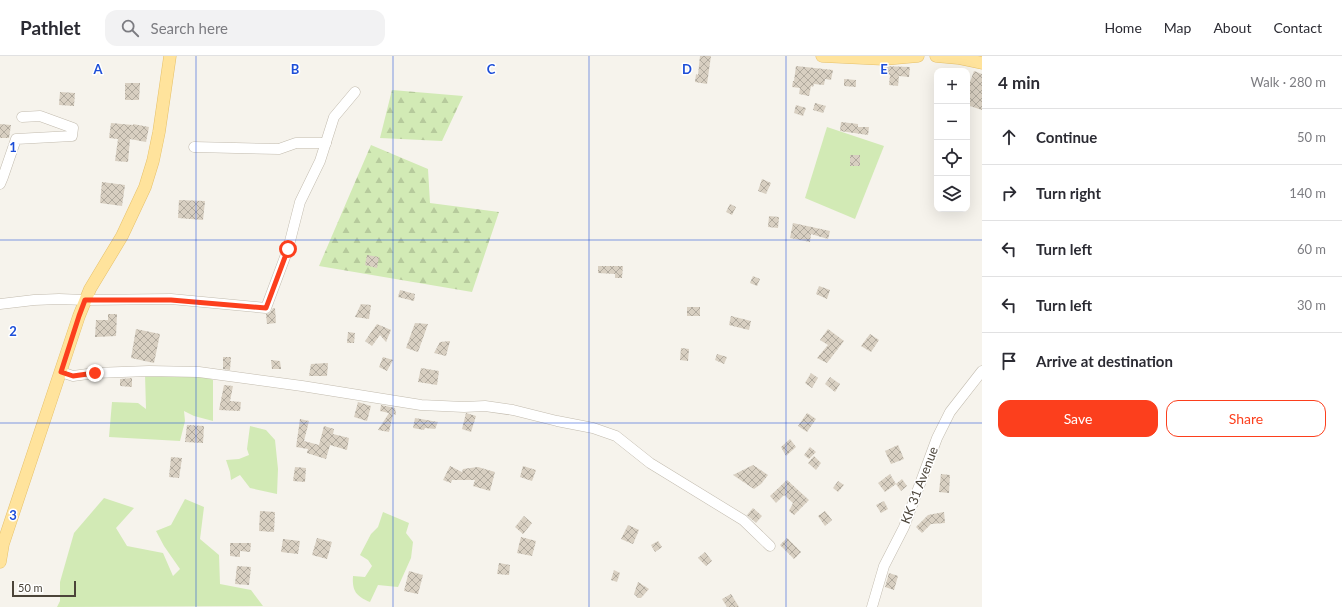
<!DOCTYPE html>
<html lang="en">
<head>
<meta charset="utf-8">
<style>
	:root { --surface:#fff; --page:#f2f2f3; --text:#2b2b33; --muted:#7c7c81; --line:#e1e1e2; --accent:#fc3f1d }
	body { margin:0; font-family:Lato,sans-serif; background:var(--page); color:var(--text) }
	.controls { position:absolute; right:12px; top:12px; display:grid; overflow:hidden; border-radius:8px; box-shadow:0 4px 16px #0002 }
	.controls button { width:36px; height:36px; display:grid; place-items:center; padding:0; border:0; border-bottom:1px solid var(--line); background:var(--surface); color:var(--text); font:20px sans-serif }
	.scale { position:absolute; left:12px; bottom:10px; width:64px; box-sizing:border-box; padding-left:4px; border:2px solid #4b4439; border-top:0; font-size:11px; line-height:14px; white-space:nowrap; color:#4b4439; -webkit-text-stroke:3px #fff; paint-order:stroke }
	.stop { position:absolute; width:12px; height:12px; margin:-9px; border:3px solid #fc3f1d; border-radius:50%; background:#fff }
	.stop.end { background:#fc3f1d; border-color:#fff; box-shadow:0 1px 4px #0008 }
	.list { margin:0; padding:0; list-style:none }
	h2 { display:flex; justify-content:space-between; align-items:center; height:52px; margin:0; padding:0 16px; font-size:17px }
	h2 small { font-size:13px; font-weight:400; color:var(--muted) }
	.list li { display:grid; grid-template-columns:26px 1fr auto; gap:12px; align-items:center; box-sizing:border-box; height:56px; padding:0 16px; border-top:1px solid var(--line) }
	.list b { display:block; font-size:15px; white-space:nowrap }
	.list em { font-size:13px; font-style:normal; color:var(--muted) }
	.actions { display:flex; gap:8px; padding:12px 16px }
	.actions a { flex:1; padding:9px 0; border:1px solid var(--accent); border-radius:12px; text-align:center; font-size:14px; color:var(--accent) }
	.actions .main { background:var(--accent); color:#fff }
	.icon { flex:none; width:22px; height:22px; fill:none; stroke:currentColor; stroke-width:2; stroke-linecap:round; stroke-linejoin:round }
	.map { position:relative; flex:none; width:982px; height:551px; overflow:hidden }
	header { display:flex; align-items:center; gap:24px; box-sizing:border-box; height:56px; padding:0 20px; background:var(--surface); border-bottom:1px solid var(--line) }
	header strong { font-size:19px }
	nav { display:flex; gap:22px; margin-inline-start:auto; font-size:14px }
	.search { width:280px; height:36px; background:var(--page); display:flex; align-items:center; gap:10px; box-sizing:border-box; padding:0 14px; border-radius:12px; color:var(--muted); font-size:15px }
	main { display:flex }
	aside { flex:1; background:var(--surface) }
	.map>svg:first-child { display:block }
	.green { fill:#d2eab5 }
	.forest { fill:url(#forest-firs) }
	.building { fill:url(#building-cross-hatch) }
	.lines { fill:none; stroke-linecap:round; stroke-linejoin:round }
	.minor-casing { stroke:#c2bbae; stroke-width:11 }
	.major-casing { stroke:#e6c16a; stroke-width:13 }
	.minor { stroke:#fff; stroke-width:10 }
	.major { stroke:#ffe39c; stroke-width:12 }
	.route { stroke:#fc3f1d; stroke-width:5 }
	.grid { fill:none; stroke:#1d4ed8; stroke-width:1; stroke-opacity:0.55 }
	.labels { text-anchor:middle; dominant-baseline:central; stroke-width:3; stroke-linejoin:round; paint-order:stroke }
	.street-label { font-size:13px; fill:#4b4439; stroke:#fff }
	.grid-label { font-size:13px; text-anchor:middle; font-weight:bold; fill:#1d4ed8; stroke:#fff; stroke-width:3; stroke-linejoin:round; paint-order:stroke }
</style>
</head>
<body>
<header>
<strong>Pathlet</strong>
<div class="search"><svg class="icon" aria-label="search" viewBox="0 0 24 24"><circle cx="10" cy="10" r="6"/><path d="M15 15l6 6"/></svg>Search here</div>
<nav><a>Home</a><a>Map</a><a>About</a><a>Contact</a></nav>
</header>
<main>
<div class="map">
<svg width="982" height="551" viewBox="0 0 982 551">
	<defs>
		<pattern id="forest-firs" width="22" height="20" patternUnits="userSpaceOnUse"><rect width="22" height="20" fill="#d2eab5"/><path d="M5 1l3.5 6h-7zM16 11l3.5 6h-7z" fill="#b6ca9c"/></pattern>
		<pattern id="building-cross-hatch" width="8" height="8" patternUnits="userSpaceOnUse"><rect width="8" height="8" fill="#d8cfc1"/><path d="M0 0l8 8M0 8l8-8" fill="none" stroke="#b1aa9e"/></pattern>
	</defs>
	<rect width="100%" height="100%" fill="#f6f3ec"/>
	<g class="green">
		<path d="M827,71L884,90L855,163L805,142Z"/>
		<path d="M145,318H198L213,324V365L194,360L184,355L185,365L180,385L109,381L112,346L138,347L146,353Z"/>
		<path d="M250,370L266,374L275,384L278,413L277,438L250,432L240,419L231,424L230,416L226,404L239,403L249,399L247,393Z"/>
		<path d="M104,442L134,452L116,472L127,490L163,497L173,520L180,513L164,490L156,475L171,469L185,443L204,451L200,483L219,499L220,528L251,534L263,550L57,551L60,545V526L74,477Z"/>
		<path d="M383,456L409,467L406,477L413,486L411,502L398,531L378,529L370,546C356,540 352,535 353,520L365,521L372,510L368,504L360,499L371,478L378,471Z"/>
	</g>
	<g class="forest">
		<path d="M392,34L463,40L442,85L380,82Z"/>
		<path d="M371,89L428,113L430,147L499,156L472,236L319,210Z"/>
	</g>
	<g class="building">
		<path d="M700,0H711L707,28L695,26L696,18L698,19Z"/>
		<path d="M796,10L833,14L831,24L825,23L824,29L814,28L813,31L811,30L809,40L799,38L800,32L792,31L793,25H794Z"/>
		<path d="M882,10L910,11L909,21L899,20L898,30L889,29L890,19L882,18Z"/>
		<path d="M974,15L982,18V54L967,49V34Z"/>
		<path d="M844,23L856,24V31L844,30Z"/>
		<path d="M125,27H140L139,44H125Z"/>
		<path d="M60,36L75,37L74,50L59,49Z"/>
		<path d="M815,47L826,50L823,57L813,54Z"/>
		<path d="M796,49L806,52L803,60L794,57Z"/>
		<path d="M841,66L858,68V71H869L868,79L840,75Z"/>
		<path d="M111,67L133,69V68L149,71L146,86L130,83L128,106L115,105L118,83L109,82Z"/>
		<path d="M0,68L11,69L9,82H0Z"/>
		<rect x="850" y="99" width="10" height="11"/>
		<path d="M762,123L771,127L766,138L758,135Z"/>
		<path d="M102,126L125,129L122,150L100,147Z"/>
		<path d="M179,144L205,145L203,164L178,162Z"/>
		<path d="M730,148L736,151L732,159L726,156Z"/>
		<path d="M769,160L779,161L778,172L768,171Z"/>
		<path d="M793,167L830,175L828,183L811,178L810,186L790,182Z"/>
		<path d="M367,199L379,201L377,212L365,209Z"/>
		<path d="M598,210H623L622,222H615V218L598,217Z"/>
		<path d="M753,220L760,223L757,230L750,227Z"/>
		<path d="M819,230L830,234L827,243L816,238Z"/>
		<path d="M400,234L415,238L414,245L398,241Z"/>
		<path d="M361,248L371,249L369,263L355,261Z"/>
		<rect x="687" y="251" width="13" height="9"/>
		<path d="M273,252H275L276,267L267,268L266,258L270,257Z"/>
		<path d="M108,258H117L116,280L95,281L96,264H108Z"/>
		<path d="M731,260L751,265L749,274L729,269Z"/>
		<path d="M415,267L428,268L418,296L406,292Z"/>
		<path d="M377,268L391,274L386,286L380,279L372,290L365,285Z"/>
		<path d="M136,273L160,278L154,307L131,302Z"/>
		<path d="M828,273L844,285L827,307L817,302L828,289L820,284Z"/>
		<path d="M348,276L355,277L354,287H347Z"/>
		<path d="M870,278L879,284L871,296L861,290Z"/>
		<path d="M450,285L446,300L434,297L440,286Z"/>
		<path d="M681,292L689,293L688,305L680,304Z"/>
		<path d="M717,298L727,301L724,308L715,304Z"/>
		<path d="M223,301H231L230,314L223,313Z"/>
		<path d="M383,301L393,304L387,315L379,311Z"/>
		<path d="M271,304L280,305L281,313H272Z"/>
		<path d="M328,307L327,320H309L311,308Z"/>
		<path d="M421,312L439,315L437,329L418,326Z"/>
		<path d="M811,317L818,322L812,332L805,327Z"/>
		<path d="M830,321L840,328L835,336L825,328Z"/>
		<path d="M132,322V331L120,330V323Z"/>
		<path d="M224,329L233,330L230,345L241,346L240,355L219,354Z"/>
		<path d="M358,346L371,350L367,365L354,361Z"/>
		<path d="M381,349L395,352L396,359L393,358L389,376L378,374L389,357L380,355Z"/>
		<path d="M466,357L476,360L471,376L462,373Z"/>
		<path d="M807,357L816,363L807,376L798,370Z"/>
		<path d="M415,362L438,366L435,373L425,372L424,374L413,372Z"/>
		<path d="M300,363L309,365L304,385L319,389L324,370L334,373L333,378L349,382L347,394L330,389L326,403L307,397L308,393L296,391Z"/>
		<path d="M187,369L204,370L203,387L185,386Z"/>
		<path d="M790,383L796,391L786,400L781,391Z"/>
		<path d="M898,389L904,403L891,408L885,395Z"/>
		<path d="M810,391L816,396L809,403L804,399Z"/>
		<path d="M814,400L821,407L816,414L808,407Z"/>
		<path d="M171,401L182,402L179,422L169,421Z"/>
		<path d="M753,409L768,419L761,428L754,433L733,419Z"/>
		<path d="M450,410L462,416L463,413L478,411L495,416L490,435L473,430L475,424H452L451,427L443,424Z"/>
		<path d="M523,410L536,414L532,425L520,421Z"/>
		<path d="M295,411L306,412L305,426L293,425Z"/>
		<path d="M890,418L896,428L885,436L878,427Z"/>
		<path d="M941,418L950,419L949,437L939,436Z"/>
		<path d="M902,423L907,430L901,435L896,428Z"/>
		<path d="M787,424L809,444L794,459L789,455L793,447L784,439L776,447L770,440Z"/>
		<path d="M838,425L844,429L838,436L833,432Z"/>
		<path d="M884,445L888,453L881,457L876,449Z"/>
		<path d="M753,452L762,460L756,467L747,459Z"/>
		<path d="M260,455L275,456L274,476L259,475Z"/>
		<path d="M825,455L832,464L825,470L818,460Z"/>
		<path d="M944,456L945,467L931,468L922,477L916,471L928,459Z"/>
		<path d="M524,460L532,467L523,478L515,471Z"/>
		<path d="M628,469L639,474L633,488L621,483Z"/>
		<path d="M521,481L536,485L532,500L517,497Z"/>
		<path d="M317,482L332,486L327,503L312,499Z"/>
		<path d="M787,482L801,496L794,503L780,489Z"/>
		<path d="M283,483L300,485L298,498L281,496Z"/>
		<path d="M658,485L662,491L655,496L651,489Z"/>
		<path d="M230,487H251L250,496L240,495V501L230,500Z"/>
		<path d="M705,496L712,505L706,510L698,502Z"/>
		<path d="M499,507L510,509L509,519L497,518Z"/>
		<path d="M237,510L251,511L249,529L235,528Z"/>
		<path d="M614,514L620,517L617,526L611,524Z"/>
		<path d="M409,515L423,519L418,538L404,535Z"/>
		<path d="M889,517L898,520L894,534L885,531Z"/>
		<path d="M638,526L649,533L641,542H638L634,538Z"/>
		<path d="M731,538L739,551H727L722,543Z"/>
	</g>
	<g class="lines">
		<defs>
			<g id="minor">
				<path d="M194,91L279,93L296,87H326"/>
				<path d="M0,128L3,121L16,83L72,80L73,72L40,60L22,61"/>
				<path d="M0,248L34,244L59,243L85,244L171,243L266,252L288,193L300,146L320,105L334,61L355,36"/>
				<path d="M61,316L73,320L95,317L149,315L199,316L302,330L421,349L464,351L485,350L513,354L557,365L593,372L616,380L650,407L743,464L770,490"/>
				<path d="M872,551L884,510L904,471L937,382L950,356L982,315"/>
			</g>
			<g id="major">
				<path d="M822,0L884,3L918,0"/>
				<path d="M936,0L958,2L982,7"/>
				<path d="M0,506L3,488L79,260L90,233L122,180L145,131L153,105L159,76L170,0"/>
			</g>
		</defs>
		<use href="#minor" class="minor-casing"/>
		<use href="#major" class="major-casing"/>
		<use href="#minor" class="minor"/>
		<use href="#major" class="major"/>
	</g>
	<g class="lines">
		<path class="route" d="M95,317L73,320L61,316L79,260L85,244H171L266,252L288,193"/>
	</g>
	<path class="grid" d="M196,0V551M393,0V551M589,0V551M786,0V551M0,184H982M0,367H982"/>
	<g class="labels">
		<g class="street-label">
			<text transform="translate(919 429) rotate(-69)">KK 31 Avenue</text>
		</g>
	</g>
	<g class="grid-label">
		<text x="98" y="18">A</text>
		<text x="295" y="18">B</text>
		<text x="491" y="18">C</text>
		<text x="687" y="18">D</text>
		<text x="884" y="18">E</text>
		<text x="13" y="96">1</text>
		<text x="13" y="280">2</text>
		<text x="13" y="464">3</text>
	</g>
</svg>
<div class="controls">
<button>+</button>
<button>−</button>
<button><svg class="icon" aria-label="locate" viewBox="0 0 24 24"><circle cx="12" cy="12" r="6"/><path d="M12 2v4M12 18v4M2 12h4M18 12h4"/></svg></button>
<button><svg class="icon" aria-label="layers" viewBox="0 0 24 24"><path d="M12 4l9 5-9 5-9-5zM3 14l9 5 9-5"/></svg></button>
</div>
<div class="scale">50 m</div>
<div class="stop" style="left:288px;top:193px"></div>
<div class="stop end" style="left:95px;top:317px"></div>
</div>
<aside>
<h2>4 min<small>Walk · 280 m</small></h2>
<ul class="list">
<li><svg class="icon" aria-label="ahead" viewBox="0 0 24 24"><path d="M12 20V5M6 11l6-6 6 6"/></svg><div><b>Continue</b></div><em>50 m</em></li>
<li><svg class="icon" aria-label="right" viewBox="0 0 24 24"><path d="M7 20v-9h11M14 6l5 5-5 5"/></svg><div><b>Turn right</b></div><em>140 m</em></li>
<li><svg class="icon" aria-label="left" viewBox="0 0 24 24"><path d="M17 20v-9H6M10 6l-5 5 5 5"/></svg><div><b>Turn left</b></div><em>60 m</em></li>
<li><svg class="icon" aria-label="left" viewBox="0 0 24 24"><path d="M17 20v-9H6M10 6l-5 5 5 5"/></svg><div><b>Turn left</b></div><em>30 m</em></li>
<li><svg class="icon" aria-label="arrive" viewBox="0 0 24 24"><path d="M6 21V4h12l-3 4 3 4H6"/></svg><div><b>Arrive at destination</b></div></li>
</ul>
<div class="actions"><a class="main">Save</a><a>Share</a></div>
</aside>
</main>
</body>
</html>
